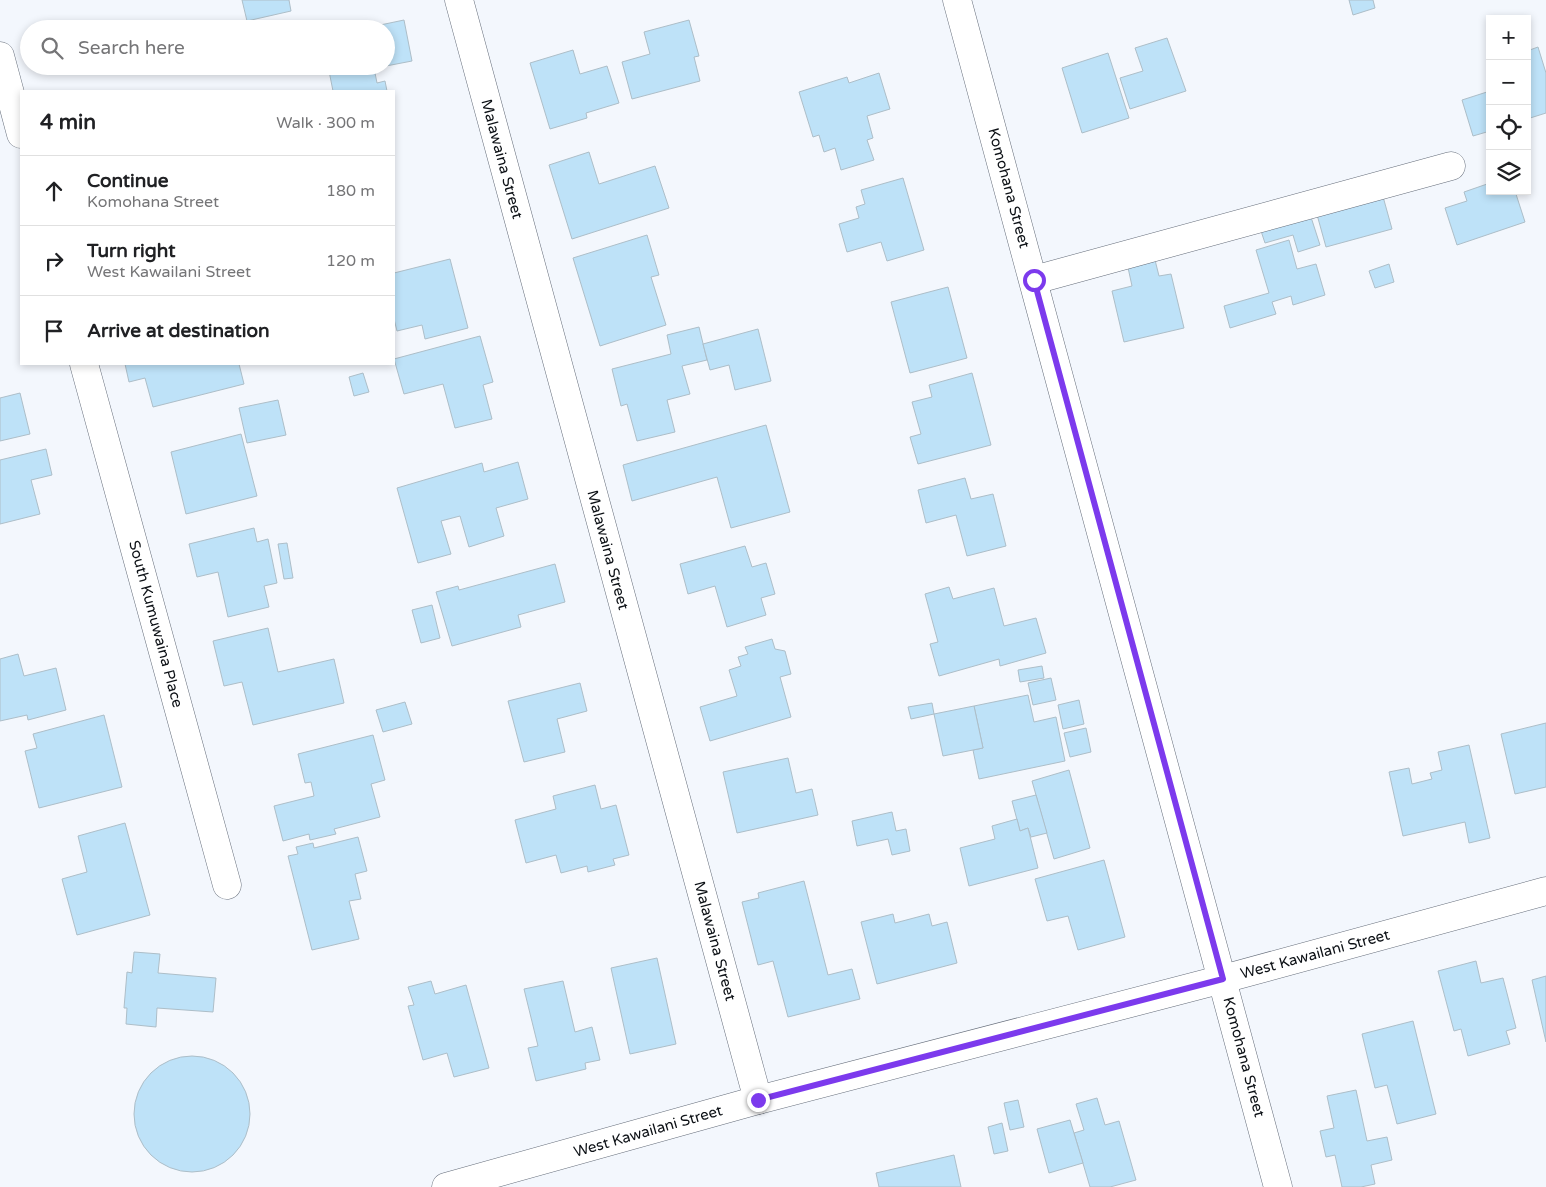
<!DOCTYPE html>
<html lang="en">
<head>
<meta charset="utf-8">
<style>
	:root { --surface:#fff; --page:#f6f6f6; --text:#202124; --muted:#757577; --line:#e0e0e0 }
	body { margin:0; font-family:"Varela Round",sans-serif; background:var(--page); color:var(--text) }
	.controls { position:absolute; right:15px; top:15px; display:grid; overflow:hidden; border-radius:0px; box-shadow:0 2px 8px #0003 }
	.controls button { width:45px; height:45px; display:grid; place-items:center; padding:0; border:0; border-bottom:1px solid var(--line); background:var(--surface); color:var(--text); font:25px sans-serif }
	.stop { position:absolute; width:15px; height:15px; margin:-11px; border:4px solid #7c3aed; border-radius:50%; background:#fff }
	.stop.end { background:#7c3aed; border-color:#fff; box-shadow:0 1px 5px #0008 }
	.list { margin:0; padding:0; list-style:none }
	h2 { display:flex; justify-content:space-between; align-items:center; height:65px; margin:0; padding:0 20px; font-size:21px }
	h2 small { font-size:16px; font-weight:400; color:var(--muted) }
	.list li { display:grid; grid-template-columns:32px 1fr auto; gap:15px; align-items:center; box-sizing:border-box; height:70px; padding:0 20px; border-top:1px solid var(--line) }
	.list b { display:block; font-size:19px; white-space:nowrap }
	.list p { margin:0; font-size:16px; white-space:nowrap; color:var(--muted) }
	.list em { font-size:16px; font-style:normal; color:var(--muted) }
	.icon { flex:none; width:28px; height:28px; fill:none; stroke:currentColor; stroke-width:2; stroke-linecap:round; stroke-linejoin:round }
	.map { position:relative; flex:none; width:1546px; height:1187px; overflow:hidden }
	.search { position:absolute; background:var(--surface); box-shadow:0 2px 8px #0003; left:20px; top:20px; width:375px; height:55px; display:flex; align-items:center; gap:12px; box-sizing:border-box; padding:0 18px; border-radius:28px; color:var(--muted); font-size:19px }
	.panel { position:absolute; background:var(--surface); box-shadow:0 2px 8px #0003; left:20px; top:90px; width:375px; height:275px; border-radius:0px }
	.map>svg:first-child { display:block }
	.building { fill:#bee2f8; stroke:#adbec8 }
	.lines { fill:none; stroke-linecap:round; stroke-linejoin:round }
	.minor-casing { stroke:#656d7a; stroke-width:29 }
	.minor { stroke:#fff; stroke-width:28 }
	.route { stroke:#7c3aed; stroke-width:6 }
	.labels { text-anchor:middle; dominant-baseline:central; stroke-width:4; stroke-linejoin:round; paint-order:stroke }
	.street-label { font-size:15px; fill:#0c1015; stroke:#fff }
</style>
</head>
<body>
<div class="map">
<svg width="1546" height="1187" viewBox="0 0 1546 1187">
	<rect width="100%" height="100%" fill="#f3f7fd"/>
	<g class="building">
		<path d="M242,0H289L291,11L247,21Z"/>
		<path d="M1349,0H1373L1375,8L1353,15Z"/>
		<path d="M404,20L412,61L386,66V29L366,28Z"/>
		<path d="M689,20L699,56L694,57L700,81L632,99L622,62L650,54L644,32Z"/>
		<path d="M1167,38L1186,91L1130,109L1120,78L1143,71L1135,48Z"/>
		<path d="M1538,47L1546,73V113L1527,119V51Z"/>
		<path d="M573,50L580,74L607,66L619,103L586,113L587,118L550,129L530,63Z"/>
		<path d="M1108,53L1129,118L1082,133L1062,68Z"/>
		<path d="M328,66H385L374,68L377,83L385,81L387,91H333Z"/>
		<path d="M879,73L890,109L867,116L873,138L867,140L874,160L841,170L835,148L824,152L819,135L813,137L799,92L847,77L849,83Z"/>
		<path d="M1490,91V131L1473,136L1462,100Z"/>
		<path d="M589,152L599,184L655,166L669,208L572,239L549,165Z"/>
		<path d="M903,178L924,250L887,261L881,242L847,252L839,224L859,218L856,207L865,204L861,190Z"/>
		<path d="M1490,183V191H1515L1525,222L1457,245L1445,208L1467,201L1464,192Z"/>
		<path d="M1382,193L1392,229L1326,247L1316,211Z"/>
		<path d="M1310,214L1320,245L1298,252L1293,235L1265,243L1260,228Z"/>
		<path d="M647,235L659,275L651,277L666,325L600,346L573,258Z"/>
		<path d="M1289,240L1297,269L1316,264L1325,295L1293,305L1291,296L1272,302L1276,314L1230,328L1224,306L1269,293L1256,250Z"/>
		<path d="M1154,256L1159,276L1171,274L1184,328L1124,342L1112,291L1132,286L1127,263Z"/>
		<path d="M450,259L468,328L425,339L422,325L397,331L394,319V273Z"/>
		<path d="M1389,264L1394,282L1375,288L1369,271Z"/>
		<path d="M948,287L967,358L910,373L891,302Z"/>
		<path d="M699,327L707,360L682,366L690,394L667,400L675,432L637,441L627,404L621,406L612,369L671,354L667,335Z"/>
		<path d="M758,329L771,381L735,390L729,365L710,370L703,344Z"/>
		<path d="M480,336L493,382L483,385L492,419L455,428L443,384L404,394L394,359Z"/>
		<path d="M125,364H239L244,384L153,407L145,378L129,382Z"/>
		<path d="M363,373L369,392L354,396L349,377Z"/>
		<path d="M972,373L991,445L918,464L910,437L921,434L912,402L932,397L929,385Z"/>
		<path d="M20,393L30,434L0,441V398Z"/>
		<path d="M278,400L286,435L247,443L239,408Z"/>
		<path d="M766,425L790,512L731,528L717,477L632,501L623,465Z"/>
		<path d="M241,434L257,496L186,514L171,452Z"/>
		<path d="M46,449L52,475L31,480L40,514L0,524V460Z"/>
		<path d="M518,462L528,499L496,508L504,536L469,547L460,516L441,521L451,554L418,563L397,488L482,463L484,472Z"/>
		<path d="M965,478L971,499L993,494L1006,546L967,556L956,515L926,523L918,490Z"/>
		<path d="M254,528L257,542L268,539L277,583L264,586L269,607L228,617L218,572L197,577L189,544Z"/>
		<path d="M287,543L293,578L284,579L278,544Z"/>
		<path d="M745,546L752,567L766,563L775,594L761,598L766,615L727,627L715,586L688,594L680,564Z"/>
		<path d="M555,564L565,602L518,615L521,627L452,646L436,592L458,586L459,590Z"/>
		<path d="M949,587L953,599L994,588L1004,626L1036,618L1046,653L1000,666L999,659L939,676L930,644L938,642L925,594Z"/>
		<path d="M432,605L440,638L421,643L412,610Z"/>
		<path d="M268,628L278,672L334,659L344,703L253,725L242,682L224,686L213,641Z"/>
		<path d="M772,639L775,649L785,651L791,674L780,677L791,717L710,741L700,707L737,696L729,670L741,666L738,657L748,654L745,647Z"/>
		<path d="M18,654L24,676L56,668L66,710L28,720L27,715L0,721V659Z"/>
		<path d="M1042,666L1044,678L1020,682L1018,670Z"/>
		<path d="M1051,678L1056,700L1033,705L1028,683Z"/>
		<path d="M580,683L587,711L557,719L565,752L524,762L508,701Z"/>
		<path d="M1028,695L1034,722L1056,717L1065,761L979,779L973,750L983,748L974,706Z"/>
		<path d="M1079,700L1084,724L1063,729L1058,705Z"/>
		<path d="M405,702L412,724L383,732L376,710Z"/>
		<path d="M932,703L934,714L911,719L908,707Z"/>
		<path d="M974,706L983,748L943,756L934,714Z"/>
		<path d="M104,715L122,787L39,808L25,751L37,748L33,734Z"/>
		<path d="M1546,723V787L1515,794L1501,734Z"/>
		<path d="M1086,728L1091,752L1070,757L1064,733Z"/>
		<path d="M373,735L385,780L371,784L380,817L334,829L336,834L310,840L309,834L283,841L274,806L314,796L311,782L305,783L298,754Z"/>
		<path d="M1469,745L1490,838L1469,843L1465,822L1403,836L1389,772L1409,768L1412,784L1432,779L1430,773L1442,770L1438,752Z"/>
		<path d="M788,758L796,793L812,789L818,815L737,833L723,772Z"/>
		<path d="M1069,770L1090,848L1054,859L1032,781Z"/>
		<path d="M595,785L601,809L616,805L629,855L613,859L615,865L588,872L587,866L561,873L556,855L526,863L515,820L556,809L553,796Z"/>
		<path d="M1036,795L1047,833L1031,837L1028,828L1020,831L1012,801Z"/>
		<path d="M892,812L896,831L906,829L910,851L892,855L888,839L857,846L852,821Z"/>
		<path d="M1017,819L1020,831L1028,828L1038,868L969,886L960,848L995,839L992,826Z"/>
		<path d="M125,823L150,915L77,935L62,879L87,872L78,836Z"/>
		<path d="M358,837L367,871L355,874L361,899L349,901L359,939L312,950L288,856L298,854L296,847L313,843L314,848Z"/>
		<path d="M1104,860L1125,937L1078,950L1068,916L1047,921L1035,879Z"/>
		<path d="M804,881L828,975L852,969L860,999L788,1017L773,961L758,965L742,902L759,898L758,893Z"/>
		<path d="M893,914L895,923L929,914L932,926L947,922L957,963L877,984L861,922Z"/>
		<path d="M134,952L160,954L158,973L216,978L213,1012L157,1008L156,1027L126,1024L127,1008H124L127,972L132,973Z"/>
		<path d="M657,958L676,1044L630,1054L611,968Z"/>
		<path d="M1476,961L1481,983L1503,978L1516,1028L1506,1031L1510,1044L1468,1056L1461,1029L1454,1031L1438,971Z"/>
		<path d="M1546,976V1042L1532,980Z"/>
		<path d="M431,981L435,994L466,985L489,1068L454,1077L447,1053L423,1060L408,1006L414,1005L408,987Z"/>
		<path d="M563,981L575,1032L592,1027L600,1060L585,1063L586,1069L536,1081L528,1048L538,1046L524,989Z"/>
		<path d="M1413,1021L1436,1114L1397,1124L1387,1085L1375,1088L1362,1034Z"/>
		<circle cx="192" cy="1114" r="58"/>
		<path d="M1356,1090L1367,1141L1387,1137L1392,1160L1371,1165L1375,1184L1361,1187H1342L1335,1155L1326,1157L1320,1131L1334,1128L1327,1096Z"/>
		<path d="M1097,1098L1105,1125L1119,1121L1136,1180L1110,1187H1090L1074,1133L1084,1130L1076,1104Z"/>
		<path d="M1018,1100L1024,1127L1010,1130L1004,1103Z"/>
		<path d="M1070,1120L1083,1163L1049,1173L1037,1129Z"/>
		<path d="M1002,1123L1008,1151L994,1154L988,1127Z"/>
		<path d="M954,1155L961,1187H879L876,1173Z"/>
	</g>
	<g class="lines">
		<defs>
			<g id="minor">
				<path d="M459,0L758,1100"/>
				<path d="M957,0L1278,1187"/>
				<path d="M0,56L21,134"/>
				<path d="M1034,280L1451,166"/>
				<path d="M84,364L227,885"/>
				<path d="M446,1187L758,1100L1223,979L1546,891"/>
			</g>
		</defs>
		<use href="#minor" class="minor-casing"/>
		<use href="#minor" class="minor"/>
	</g>
	<g class="lines">
		<path class="route" d="M758,1100L1223,979L1034,280"/>
	</g>
	<g class="labels">
		<g class="street-label">
			<text transform="translate(502 159) rotate(75)">Malawaina Street</text>
			<text transform="translate(1009 188) rotate(75)">Komohana Street</text>
			<text transform="translate(608 550) rotate(75)">Malawaina Street</text>
			<text transform="translate(156 624) rotate(75)">South Kumuwaina Place</text>
			<text transform="translate(715 941) rotate(75)">Malawaina Street</text>
			<text transform="translate(1315 954) rotate(-15)">West Kawailani Street</text>
			<text transform="translate(1244 1057) rotate(75)">Komohana Street</text>
			<text transform="translate(648 1131) rotate(-16)">West Kawailani Street</text>
		</g>
	</g>
</svg>
<div class="controls">
<button>+</button>
<button>−</button>
<button><svg class="icon" aria-label="locate" viewBox="0 0 24 24"><circle cx="12" cy="12" r="6"/><path d="M12 2v4M12 18v4M2 12h4M18 12h4"/></svg></button>
<button><svg class="icon" aria-label="layers" viewBox="0 0 24 24"><path d="M12 4l9 5-9 5-9-5zM3 14l9 5 9-5"/></svg></button>
</div>
<div class="stop" style="left:1034px;top:280px"></div>
<div class="stop end" style="left:758px;top:1100px"></div>
<div class="search"><svg class="icon" aria-label="search" viewBox="0 0 24 24"><circle cx="10" cy="10" r="6"/><path d="M15 15l6 6"/></svg>Search here</div>
<section class="panel">
<h2>4 min<small>Walk · 300 m</small></h2>
<ul class="list">
<li><svg class="icon" aria-label="ahead" viewBox="0 0 24 24"><path d="M12 20V5M6 11l6-6 6 6"/></svg><div><b>Continue</b><p>Komohana Street</p></div><em>180 m</em></li>
<li><svg class="icon" aria-label="right" viewBox="0 0 24 24"><path d="M7 20v-9h11M14 6l5 5-5 5"/></svg><div><b>Turn right</b><p>West Kawailani Street</p></div><em>120 m</em></li>
<li><svg class="icon" aria-label="arrive" viewBox="0 0 24 24"><path d="M6 21V4h12l-3 4 3 4H6"/></svg><div><b>Arrive at destination</b></div></li>
</ul>
</section>
</div>
</body>
</html>
